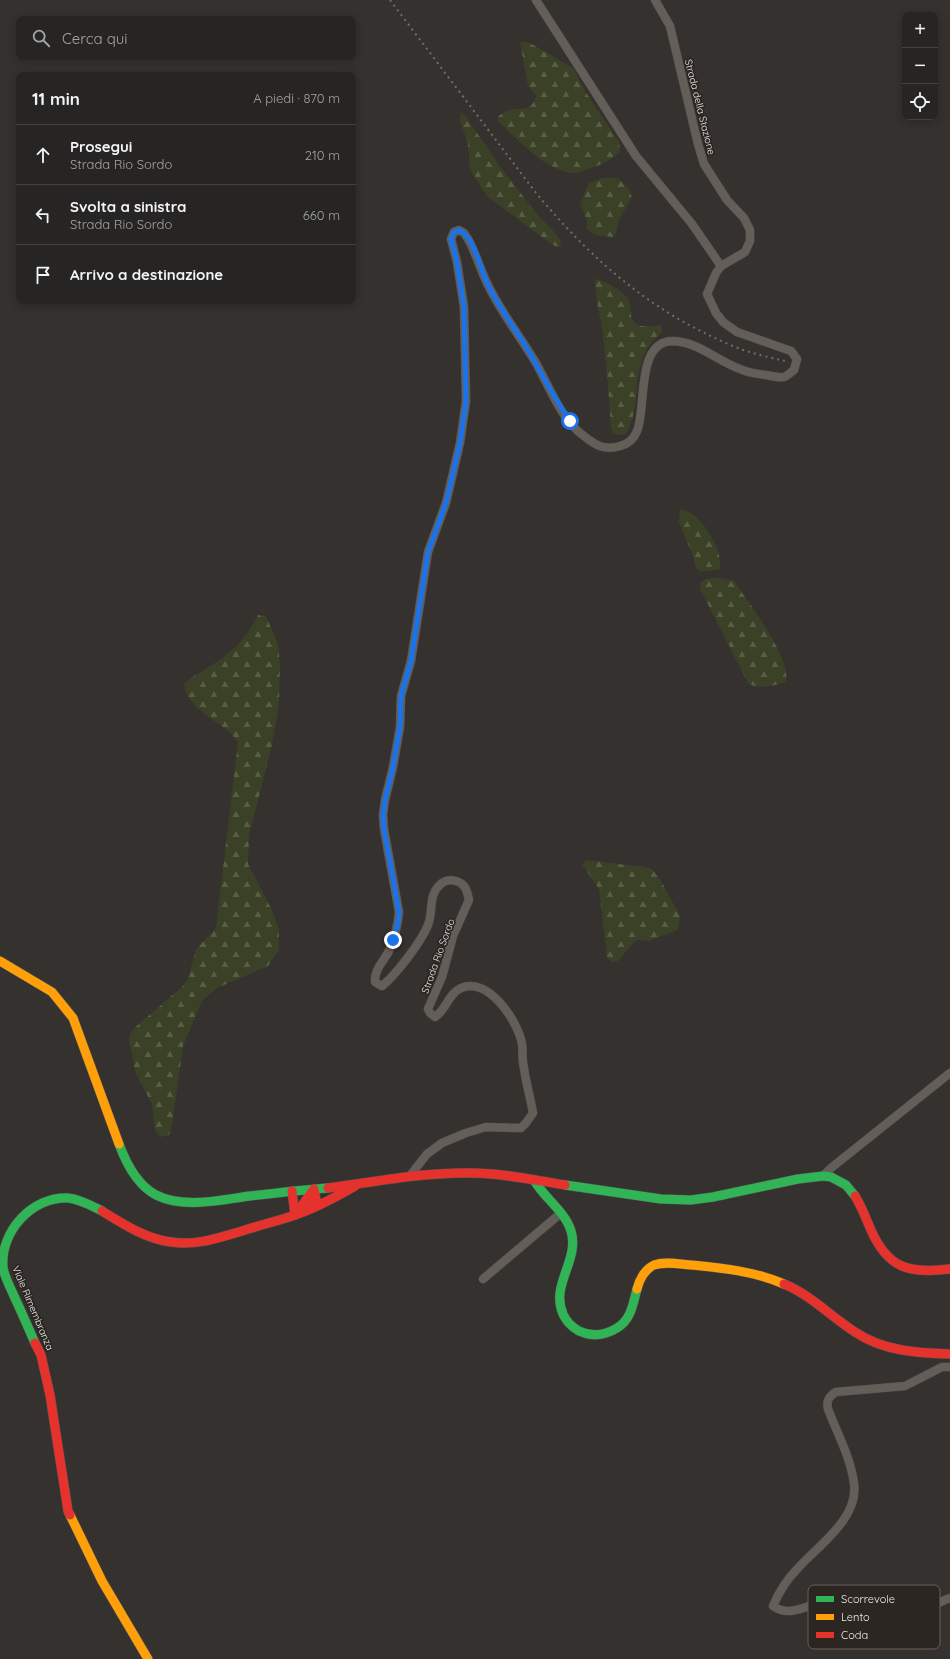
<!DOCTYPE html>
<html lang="it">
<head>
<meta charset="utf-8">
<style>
	:root { --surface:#272523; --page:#333130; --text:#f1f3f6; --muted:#a4a5a6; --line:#434241 }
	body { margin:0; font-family:Quicksand,sans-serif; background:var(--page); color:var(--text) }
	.controls { position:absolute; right:12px; top:12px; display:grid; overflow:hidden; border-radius:8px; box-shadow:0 2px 10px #0003 }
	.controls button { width:36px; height:36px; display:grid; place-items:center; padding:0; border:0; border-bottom:1px solid var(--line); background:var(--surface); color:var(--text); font:20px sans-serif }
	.stop { position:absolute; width:12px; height:12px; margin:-9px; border:3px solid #1a73e8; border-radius:50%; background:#fff }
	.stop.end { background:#1a73e8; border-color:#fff; box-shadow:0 1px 4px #0008 }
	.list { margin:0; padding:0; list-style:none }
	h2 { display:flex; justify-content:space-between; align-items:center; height:52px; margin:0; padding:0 16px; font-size:17px }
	h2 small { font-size:13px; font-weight:400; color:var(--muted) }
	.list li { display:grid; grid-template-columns:26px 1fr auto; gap:12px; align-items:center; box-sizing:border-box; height:60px; padding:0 16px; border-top:1px solid var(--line) }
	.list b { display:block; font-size:15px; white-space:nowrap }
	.list p { margin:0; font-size:13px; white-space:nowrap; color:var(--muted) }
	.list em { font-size:13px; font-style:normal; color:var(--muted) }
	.icon { flex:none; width:22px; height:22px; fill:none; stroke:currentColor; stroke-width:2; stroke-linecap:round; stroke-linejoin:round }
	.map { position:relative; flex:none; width:950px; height:1659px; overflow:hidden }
	.search { position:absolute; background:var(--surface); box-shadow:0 2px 10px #0003; left:16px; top:16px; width:340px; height:44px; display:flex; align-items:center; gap:10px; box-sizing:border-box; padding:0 14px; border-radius:8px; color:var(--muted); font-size:15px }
	.panel { position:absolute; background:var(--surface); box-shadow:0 2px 10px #0003; left:16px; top:72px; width:340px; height:232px; border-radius:8px }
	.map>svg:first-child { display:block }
	.forest { fill:url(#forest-firs) }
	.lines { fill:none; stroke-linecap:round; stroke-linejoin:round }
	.street-casing { stroke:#514f4e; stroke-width:9 }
	.fast-casing { stroke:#514f4e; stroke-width:10 }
	.slow-casing { stroke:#514f4e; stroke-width:10 }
	.jam-casing { stroke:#514f4e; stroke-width:10 }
	.street { stroke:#645e59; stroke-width:8 }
	.fast { stroke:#30b455; stroke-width:9 }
	.slow { stroke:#ff9f0a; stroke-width:9 }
	.jam { stroke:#e5322d; stroke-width:9 }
	.rail { stroke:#716d6a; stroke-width:2; stroke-dasharray:2 4; stroke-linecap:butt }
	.route { stroke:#1a73e8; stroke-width:5 }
	.labels { text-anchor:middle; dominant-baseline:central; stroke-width:3.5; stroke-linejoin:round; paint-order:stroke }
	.street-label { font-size:10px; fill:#f0ecea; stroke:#2c2623 }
	.key { fill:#2c2623; stroke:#67615f; stroke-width:1 }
	.key-label { font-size:11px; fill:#f0ecea }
</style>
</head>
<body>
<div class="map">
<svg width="950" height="1659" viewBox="0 0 950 1659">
	<defs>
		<pattern id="forest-firs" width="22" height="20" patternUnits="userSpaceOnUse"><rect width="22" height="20" fill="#3b4126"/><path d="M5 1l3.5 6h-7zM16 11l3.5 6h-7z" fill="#585d46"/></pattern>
	</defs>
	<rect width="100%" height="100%" fill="#34312f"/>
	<g class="forest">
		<path d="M520,42H527L537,47L573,68L585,91L619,142L620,152C611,160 602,165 591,168C586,170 579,174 573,173C545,170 518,140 498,121V117C500,115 503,112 506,111C518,107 532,113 536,96L528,86Z"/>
		<path d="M461,112L466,117L499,165L540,218L551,228L560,240L561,247L555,246L540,236L487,196L470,170L468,144L460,120Z"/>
		<path d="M602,178H618L629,189L632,198L619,219L616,234L613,237L595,235L587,229V220L580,204L589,183Z"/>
		<path d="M595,279C604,280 625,292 629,300C633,309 627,320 639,325C644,328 654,325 661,325L662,332C625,363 646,399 626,434L619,435L613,434L611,428C609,394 606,361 602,327C599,311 595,295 595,279Z"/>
		<path d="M680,509C700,511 724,550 720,569L701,572L696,568L693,556L679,522Z"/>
		<path d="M719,578L734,581C748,602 791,657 786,681C776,686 757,690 748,683L700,589V583L706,579Z"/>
		<path d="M258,615L266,616L278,644L280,664L279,704L272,745L249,835L248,864L272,910L279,929V950L268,966L217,988L202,1001L183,1046L172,1125L169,1135L160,1137L155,1130L152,1104L135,1072L129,1038L132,1030L183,986L188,979L196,949L216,928L238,742C224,721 187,711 184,684C193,675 204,671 215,663C235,650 247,636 258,615Z"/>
		<path d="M587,860L651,868L660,879L680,916L678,930L649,941L636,940L618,961L612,962L607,957L599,889L582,864Z"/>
	</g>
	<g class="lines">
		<defs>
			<g id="street">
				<path d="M536,0L636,156L692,224L721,266"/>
				<path d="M823,1176L831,1168L950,1073"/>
				<path d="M409,1177L427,1154L442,1143L466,1133L486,1127L521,1128L526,1123L533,1113C530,1096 525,1079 523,1062C522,1056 523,1050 522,1044C518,1021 488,976 461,988C448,994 447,1009 435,1017L430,1013L428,1009L442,977L453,936L469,900C468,896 467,889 464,886C459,880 448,878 442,883C427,895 434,910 428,925C421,942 396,975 382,986L375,982C374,970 383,962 389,951C394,939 398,925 399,912L384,829L383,815L385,800L393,767L400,727L401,696L411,661L428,552L446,503L460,443L466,401L464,307L457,262L451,239L454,232L459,230L464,233L468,239C476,253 480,269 487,283C500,311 520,336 536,363C549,386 562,421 584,436C595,445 605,451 620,446C628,444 634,439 637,431C647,408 635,341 673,341C699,342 717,361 740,369C748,373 757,374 766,375C771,376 780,378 784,377C787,376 791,372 794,370L797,359L791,351L737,332L723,322L716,313L707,294L716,273L721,266L745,252L750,241V230L744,218L727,200L704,164L698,144L670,26L655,0"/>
				<path d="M483,1279L561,1213"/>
				<path d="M950,1367H942L905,1386L836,1392C829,1396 826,1401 828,1409C837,1433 851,1458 854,1484C859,1518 818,1546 798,1568C787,1579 779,1592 773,1606C789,1618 808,1605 825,1601C852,1595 874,1608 900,1612C917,1614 935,1604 950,1598"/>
			</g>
			<g id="fast">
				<path d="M119,1144C126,1163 137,1185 156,1195C184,1209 220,1200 250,1196C276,1193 302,1190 328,1188"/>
				<path d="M534,1180C544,1198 565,1211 571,1231C580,1260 550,1285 563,1314C566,1321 572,1327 579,1331C592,1337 604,1336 617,1328C631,1320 633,1304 637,1289"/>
				<path d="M565,1185L661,1199L691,1200L713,1197L798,1179L823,1176L831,1177L846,1185L855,1196"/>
				<path d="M35,1343C28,1327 21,1311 14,1296C10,1287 4,1276 3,1267C0,1231 33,1196 68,1198C80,1199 92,1206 102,1211"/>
			</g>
			<g id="slow">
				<path d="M0,961L52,992L73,1018L119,1144"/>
				<path d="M637,1289C639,1280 645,1269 654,1265C665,1261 679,1264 691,1265C722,1268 754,1271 784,1284"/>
				<path d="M70,1515L102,1581L148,1659"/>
			</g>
			<g id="jam">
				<path d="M328,1188C376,1182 423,1172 471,1173C502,1173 534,1180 565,1185"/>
				<path d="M292,1191L295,1215"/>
				<path d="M855,1196C862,1207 866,1219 871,1230C888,1269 910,1274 950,1269"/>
				<path d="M102,1211C123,1224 146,1239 171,1242C196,1246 218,1238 242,1231C260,1225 278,1221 295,1215C316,1208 336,1197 355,1186"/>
				<path d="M295,1215L314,1189L316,1200L312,1208"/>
				<path d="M784,1284C811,1295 830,1316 855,1332C883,1351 917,1353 950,1354"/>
				<path d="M35,1343L41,1355L50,1395L68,1511L70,1515"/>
			</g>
		</defs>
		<use href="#street" class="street-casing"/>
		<use href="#fast" class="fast-casing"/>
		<use href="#slow" class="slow-casing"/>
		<use href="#jam" class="jam-casing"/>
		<use href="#street" class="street"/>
		<use href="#fast" class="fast"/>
		<use href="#slow" class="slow"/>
		<use href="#jam" class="jam"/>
		<path class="rail" d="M390,0L536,193C592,260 651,312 733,346C749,353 768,357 785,361"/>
	</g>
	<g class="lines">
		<path class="route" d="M393,940L398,923L399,912L384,829L383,815L385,800L393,767L400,727L401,696L411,661L428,552L446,503L460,443L466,401L464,307L457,262L451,239L454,232L459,230C474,237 480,268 487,283C497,304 512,325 525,345C540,370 553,397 570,421"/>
	</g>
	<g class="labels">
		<g class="street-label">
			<text transform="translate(700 107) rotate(76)">Strada della Stazione</text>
			<text transform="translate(438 956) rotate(-70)">Strada Rio Sordo</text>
			<text transform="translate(33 1308) rotate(67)">Viale Rimembranza</text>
		</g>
	</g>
	<rect x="808" y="1585" width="132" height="64" rx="6" class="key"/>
	<rect x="816" y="1596" width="18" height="6" fill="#30b455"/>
	<rect x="816" y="1614" width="18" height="6" fill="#ff9f0a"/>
	<rect x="816" y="1632" width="18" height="6" fill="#e5322d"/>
	<g class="key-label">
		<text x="841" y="1603">Scorrevole</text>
		<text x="841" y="1621">Lento</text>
		<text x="841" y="1639">Coda</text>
	</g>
</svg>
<div class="controls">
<button>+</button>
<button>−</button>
<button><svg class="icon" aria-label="locate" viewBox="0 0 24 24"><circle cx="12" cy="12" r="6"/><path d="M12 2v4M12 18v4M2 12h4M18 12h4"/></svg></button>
</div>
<div class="stop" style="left:570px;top:421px"></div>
<div class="stop end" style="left:393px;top:940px"></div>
<div class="search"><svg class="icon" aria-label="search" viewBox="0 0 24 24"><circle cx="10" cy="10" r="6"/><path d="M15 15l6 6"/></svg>Cerca qui</div>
<section class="panel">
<h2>11 min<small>A piedi · 870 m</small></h2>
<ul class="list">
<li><svg class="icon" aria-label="ahead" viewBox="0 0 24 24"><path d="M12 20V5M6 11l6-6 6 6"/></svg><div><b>Prosegui</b><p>Strada Rio Sordo</p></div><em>210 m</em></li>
<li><svg class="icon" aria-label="left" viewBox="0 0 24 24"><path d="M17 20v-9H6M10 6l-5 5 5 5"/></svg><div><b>Svolta a sinistra</b><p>Strada Rio Sordo</p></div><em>660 m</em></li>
<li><svg class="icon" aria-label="arrive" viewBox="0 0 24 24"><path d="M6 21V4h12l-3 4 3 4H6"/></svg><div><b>Arrivo a destinazione</b></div></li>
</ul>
</section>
</div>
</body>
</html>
